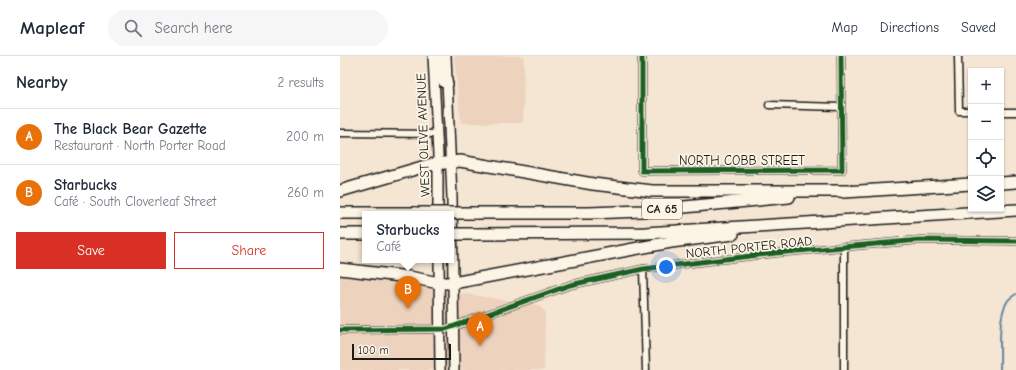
<!DOCTYPE html>
<html lang="en">
<head>
<meta charset="utf-8">
<style>
	:root { --surface:#fff; --page:#f6f6f7; --text:#1f2937; --muted:#747a83; --line:#e0e1e3; --accent:#d93025 }
	body { margin:0; font-family:"Comic Neue",sans-serif; background:var(--page); color:var(--text) }
	.controls { position:absolute; right:12px; top:12px; display:grid; overflow:hidden; border-radius:0px; box-shadow:0 1px 3px #0004 }
	.controls button { width:36px; height:36px; display:grid; place-items:center; padding:0; border:0; border-bottom:1px solid var(--line); background:var(--surface); color:var(--text); font:20px sans-serif }
	.scale { position:absolute; left:12px; bottom:10px; width:99px; box-sizing:border-box; padding-left:4px; border:2px solid #1c1c1c; border-top:0; font-size:11px; line-height:14px; white-space:nowrap; color:#1c1c1c; -webkit-text-stroke:3px #fcf5e5; paint-order:stroke }
	.you { position:absolute; left:326px; top:211px; width:14px; height:14px; margin:-10px; border:3px solid #fff; border-radius:50%; background:#1a73e8; box-shadow:0 0 0 6px #1a73e833 }
	.badge { display:grid; place-items:center; width:26px; height:26px; border-radius:50%; background:var(--accent); color:#fff; font-size:13px; font-weight:700 }
	.pin { position:absolute; translate:-50% -33px; filter:drop-shadow(0 1px 2px #0008) }
	.pin::after { content:''; position:absolute; top:21px; width:14px; height:12px; background:inherit; clip-path:polygon(0 0,100% 0,50% 100%) }
	.popup { position:absolute; left:22px; top:155px; width:92px; height:52px; box-sizing:border-box; display:grid; place-content:center; border-radius:0px; background:var(--surface); filter:drop-shadow(0 1px 3px #0005); font-size:13px; white-space:nowrap; color:var(--muted) }
	.popup b { font-size:15px; color:var(--text) }
	.popup::after { content:''; position:absolute; left:50%; top:100%; margin-left:-8px; border:8px solid transparent; border-top-color:var(--surface) }
	.list { margin:0; padding:0; list-style:none }
	h2 { display:flex; justify-content:space-between; align-items:center; height:52px; margin:0; padding:0 16px; font-size:17px }
	h2 small { font-size:13px; font-weight:400; color:var(--muted) }
	.list li { display:grid; grid-template-columns:26px 1fr auto; gap:12px; align-items:center; box-sizing:border-box; height:56px; padding:0 16px; border-top:1px solid var(--line) }
	.list b { display:block; font-size:15px; white-space:nowrap }
	.list p { margin:0; font-size:13px; white-space:nowrap; color:var(--muted) }
	.list em { font-size:13px; font-style:normal; color:var(--muted) }
	.actions { display:flex; gap:8px; padding:12px 16px }
	.actions a { flex:1; padding:9px 0; border:1px solid var(--accent); border-radius:0px; text-align:center; font-size:14px; color:var(--accent) }
	.actions .main { background:var(--accent); color:#fff }
	.icon { flex:none; width:22px; height:22px; fill:none; stroke:currentColor; stroke-width:2; stroke-linecap:round; stroke-linejoin:round }
	.map { position:relative; flex:none; width:676px; height:314px; overflow:hidden }
	header { display:flex; align-items:center; gap:24px; box-sizing:border-box; height:56px; padding:0 20px; background:var(--surface); border-bottom:1px solid var(--line) }
	header strong { font-size:19px }
	nav { display:flex; gap:22px; margin-inline-start:auto; font-size:14px }
	.search { width:280px; height:36px; background:var(--page); display:flex; align-items:center; gap:10px; box-sizing:border-box; padding:0 14px; border-radius:22px; color:var(--muted); font-size:15px }
	main { display:flex }
	aside { flex:1; background:var(--surface) }
	.map>svg:first-child { display:block }
	.built { fill:#edd2be }
	.lines { fill:none; stroke-linecap:round; stroke-linejoin:round }
	.stream { stroke:#64879e; stroke-width:2 }
	.street-casing { stroke:#1c1c1c; stroke-width:9 }
	.secondary-casing { stroke:#1c1c1c; stroke-width:12 }
	.highway-casing { stroke:#1c1c1c; stroke-width:14 }
	.street { stroke:#fcf5e5; stroke-width:6 }
	.secondary { stroke:#fcf5e5; stroke-width:9 }
	.highway { stroke:#fcf5e5; stroke-width:11 }
	.highway-bridge-casing { stroke:#1c1c1c; stroke-width:14; stroke-linecap:butt }
	.highway-bridge { stroke:#fcf5e5; stroke-width:11 }
	.cycleway-casing { stroke:#fcf5e5; stroke-width:8 }
	.cycleway { stroke:#1b5e20; stroke-width:5 }
	.labels { text-anchor:middle; dominant-baseline:central; stroke-width:3.5; stroke-linejoin:round; paint-order:stroke }
	.shield { fill:#fcf5e5; stroke:#5f5d58; stroke-width:1 }
	.shield-label { font-size:12px; font-weight:bold; fill:#1c1c1c }
	.street-label { font-size:13px; fill:#1c1c1c; stroke:#fcf5e5 }
</style>
</head>
<body>
<header>
<strong>Mapleaf</strong>
<div class="search"><svg class="icon" aria-label="search" viewBox="0 0 24 24"><circle cx="10" cy="10" r="6"/><path d="M15 15l6 6"/></svg>Search here</div>
<nav><a>Map</a><a>Directions</a><a>Saved</a></nav>
</header>
<main>
<aside>
<h2>Nearby<small>2 results</small></h2>
<ul class="list">
<li><span class="badge" style="background:#e8710a">A</span><div><b>The Black Bear Gazette</b><p>Restaurant · North Porter Road</p></div><em>200 m</em></li>
<li><span class="badge" style="background:#e8710a">B</span><div><b>Starbucks</b><p>Café · South Cloverleaf Street</p></div><em>260 m</em></li>
</ul>
<div class="actions"><a class="main">Save</a><a>Share</a></div>
</aside>
<div class="map">
<svg width="676" height="314" viewBox="0 0 676 314">
	<rect width="100%" height="100%" fill="#f5e5d3"/>
	<filter id="ink" filterUnits="userSpaceOnUse"><feTurbulence type="fractalNoise" baseFrequency=".025" numOctaves="2"/><feDisplacementMap in="SourceGraphic" scale="8" xChannelSelector="R" yChannelSelector="G"/><feConvolveMatrix kernelMatrix="1 2 1 2 8 2 1 2 1" color-interpolation-filters="sRGB"/></filter>
	<g filter="url(#ink)">
		<g class="built">
			<path d="M114,0H184L183,67H121Z"/>
			<path d="M0,219L198,249L205,256L204,314H0Z"/>
		</g>
		<g class="lines">
			<path class="stream" d="M660,314C661,295 657,262 667,246C669,242 673,240 676,238"/>
			<defs>
				<g id="street">
					<path d="M302,0V115L502,114L501,0"/>
					<path d="M618,0L619,55H631"/>
					<path d="M429,49L501,51"/>
					<path d="M661,56H676"/>
					<path d="M0,77L97,78"/>
					<path d="M504,193V314"/>
					<path d="M303,213L306,314"/>
					<path d="M0,274L106,273L230,229L303,213L436,197L580,184L676,185"/>
				</g>
				<g id="secondary">
					<path d="M93,0L98,99V158"/>
					<path d="M98,0L101,22L104,27L108,28"/>
					<path d="M106,0L112,141L114,314"/>
					<path d="M99,204L100,314"/>
				</g>
				<g id="highway">
					<path d="M661,127L676,126"/>
					<path d="M0,135L89,109L120,105L253,128L312,135H510"/>
					<path d="M504,136L631,128"/>
					<path d="M0,157H76"/>
					<path d="M134,157H249L302,155L449,141"/>
					<path d="M0,178H25"/>
					<path d="M135,178L305,177L676,154"/>
					<path d="M0,213L69,221L99,227H113L331,186L393,178"/>
				</g>
			</defs>
			<use href="#street" class="street-casing"/>
			<use href="#secondary" class="secondary-casing"/>
			<use href="#highway" class="highway-casing"/>
			<use href="#street" class="street"/>
			<use href="#secondary" class="secondary"/>
			<use href="#highway" class="highway"/>
			<defs>
				<g id="highway-bridge">
					<path d="M76,157H134"/>
					<path d="M111,178H135"/>
				</g>
			</defs>
			<use href="#highway-bridge" class="highway-bridge-casing"/>
			<use href="#highway-bridge" class="highway-bridge"/>
			<defs>
				<g id="cycleway">
					<path d="M302,0V115L502,114L501,0"/>
					<path d="M0,274L106,273L230,229L303,213L436,197L580,184L676,185"/>
				</g>
			</defs>
			<use href="#cycleway" class="cycleway-casing"/>
			<use href="#cycleway" class="cycleway"/>
		</g>
	</g>
	<g class="labels">
		<rect class="shield" x="302" y="143" width="40" height="20" rx="3"/>
		<g class="shield-label">
			<text x="322" y="153">CA 65</text>
		</g>
		<g class="street-label">
			<text transform="translate(83 79) rotate(-92)">WEST OLIVE AVENUE</text>
			<text x="402" y="104">NORTH COBB STREET</text>
			<text transform="translate(409 191) rotate(-6)">NORTH PORTER ROAD</text>
		</g>
	</g>
</svg>
<div class="controls">
<button>+</button>
<button>−</button>
<button><svg class="icon" aria-label="locate" viewBox="0 0 24 24"><circle cx="12" cy="12" r="6"/><path d="M12 2v4M12 18v4M2 12h4M18 12h4"/></svg></button>
<button><svg class="icon" aria-label="layers" viewBox="0 0 24 24"><path d="M12 4l9 5-9 5-9-5zM3 14l9 5 9-5"/></svg></button>
</div>
<div class="scale">100 m</div>
<div class="you"></div>
<div class="pin badge" style="left:140px;top:290px;background:#e8710a">A</div>
<div class="pin badge" style="left:68px;top:253px;background:#e8710a">B</div>
<div class="popup"><b>Starbucks</b>Café</div>
</div>
</main>
</body>
</html>
